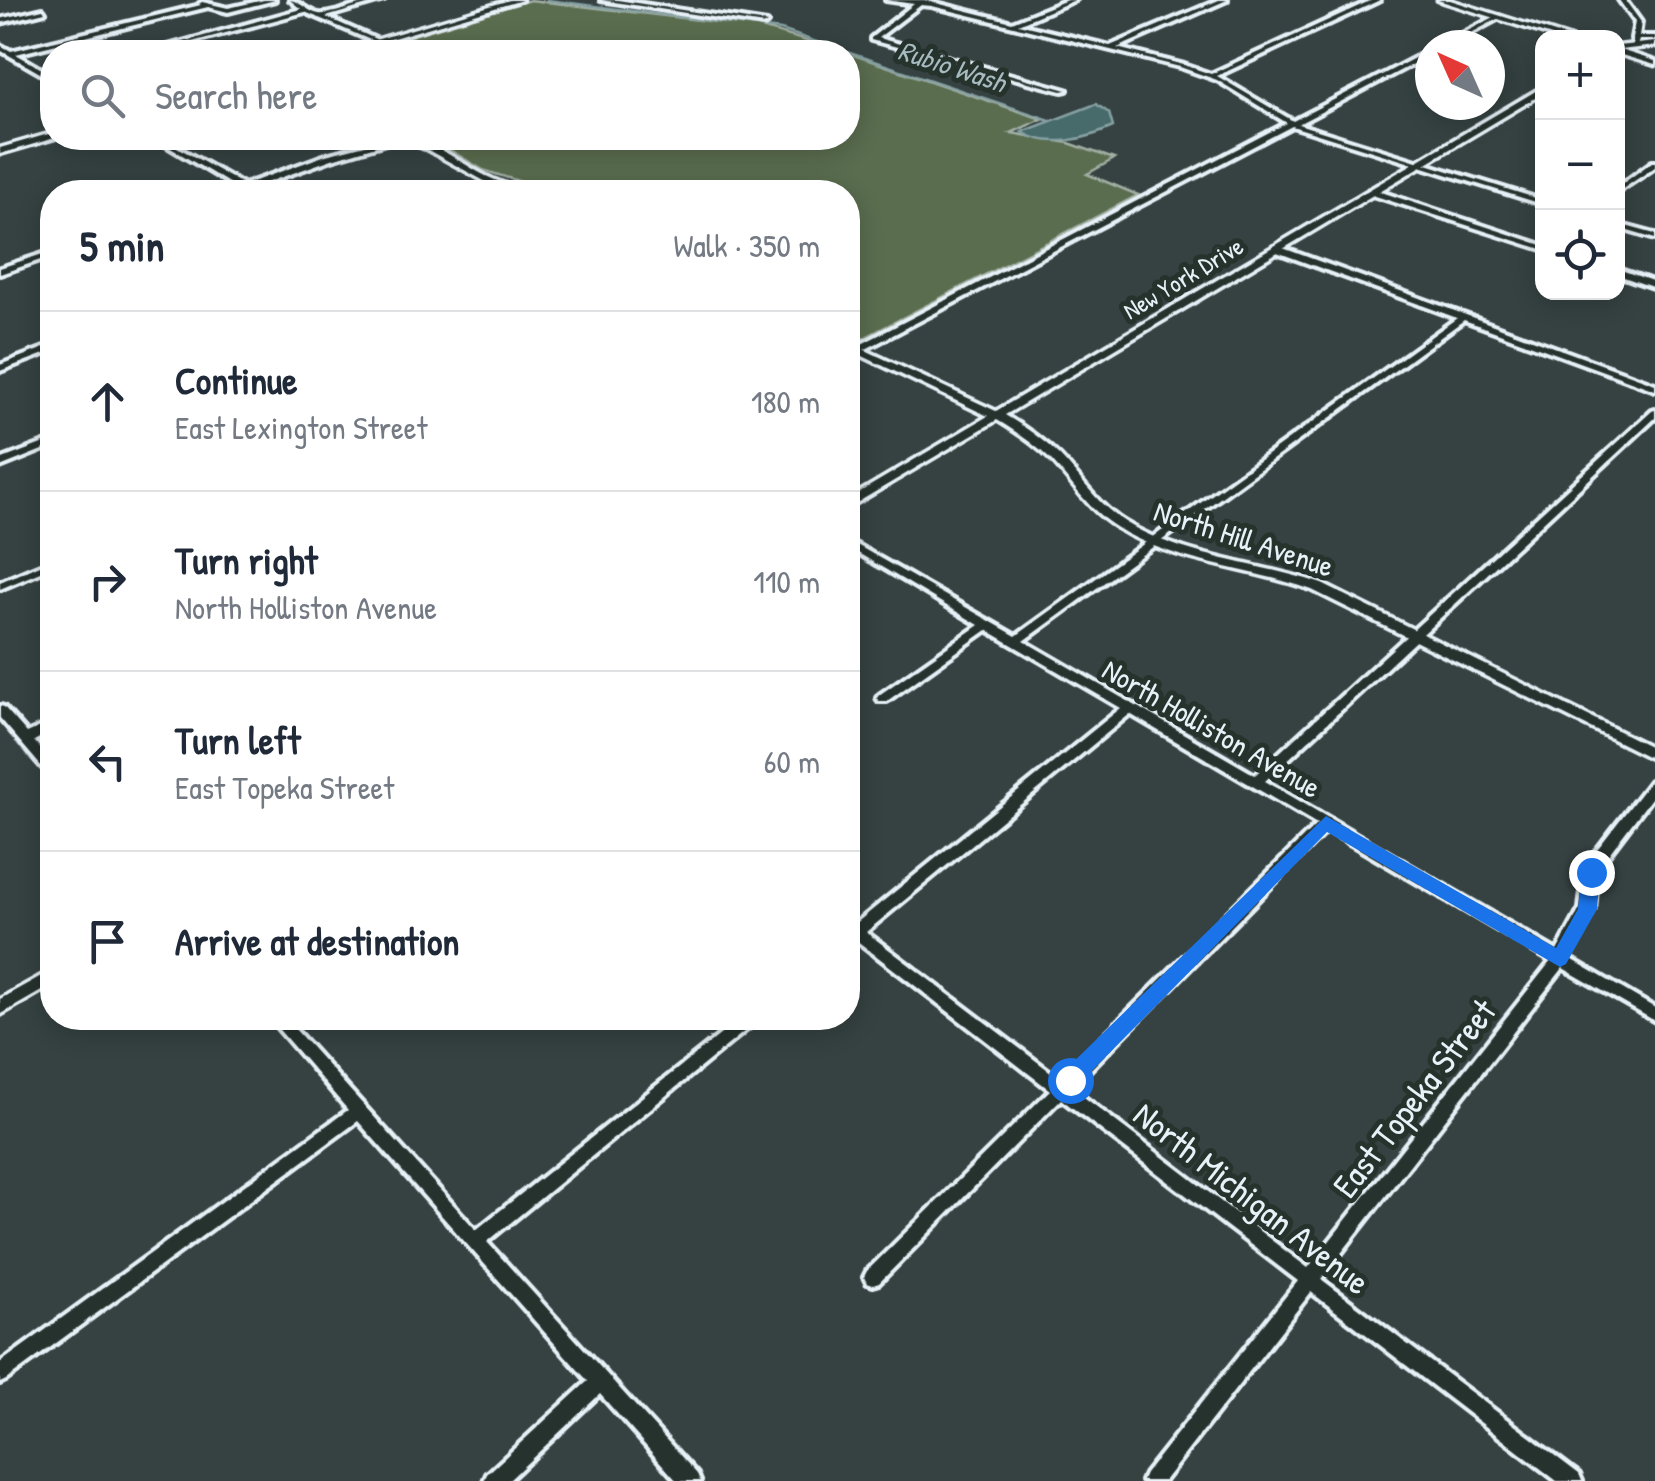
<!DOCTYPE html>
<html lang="en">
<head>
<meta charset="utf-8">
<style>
	:root { --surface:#fff; --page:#f6f6f7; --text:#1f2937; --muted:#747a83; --line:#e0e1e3 }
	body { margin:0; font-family:"Patrick Hand",sans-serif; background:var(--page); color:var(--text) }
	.controls { position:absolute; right:30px; top:30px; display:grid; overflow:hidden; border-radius:20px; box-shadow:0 5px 25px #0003 }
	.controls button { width:90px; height:90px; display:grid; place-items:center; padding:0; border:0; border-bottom:2px solid var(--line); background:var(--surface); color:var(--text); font:50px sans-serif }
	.compass { position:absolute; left:1415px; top:30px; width:90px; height:90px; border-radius:50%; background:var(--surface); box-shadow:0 5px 25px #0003; rotate:315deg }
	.stop { position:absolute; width:30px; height:30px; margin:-22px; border:8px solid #1a73e8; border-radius:50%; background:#fff }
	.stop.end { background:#1a73e8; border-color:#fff; box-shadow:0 2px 10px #0008 }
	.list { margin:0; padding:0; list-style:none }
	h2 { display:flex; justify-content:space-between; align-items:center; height:130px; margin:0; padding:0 40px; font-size:42px }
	h2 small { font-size:32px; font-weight:400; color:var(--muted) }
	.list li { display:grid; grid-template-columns:65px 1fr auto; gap:30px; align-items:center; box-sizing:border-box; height:180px; padding:0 40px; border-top:2px solid var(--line) }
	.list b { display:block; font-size:38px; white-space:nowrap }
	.list p { margin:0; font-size:32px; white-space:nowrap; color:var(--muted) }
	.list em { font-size:32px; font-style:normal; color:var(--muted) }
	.icon { flex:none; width:55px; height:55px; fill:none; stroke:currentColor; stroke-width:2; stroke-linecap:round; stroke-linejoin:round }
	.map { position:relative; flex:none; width:1655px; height:1481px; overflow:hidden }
	.search { position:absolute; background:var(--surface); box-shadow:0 5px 25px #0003; left:40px; top:40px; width:820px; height:110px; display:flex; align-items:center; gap:25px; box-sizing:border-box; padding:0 35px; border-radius:40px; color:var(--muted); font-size:38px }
	.panel { position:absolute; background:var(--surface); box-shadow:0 5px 25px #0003; left:40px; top:180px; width:820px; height:850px; border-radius:40px }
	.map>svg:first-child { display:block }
	.green { fill:#5a6d50; stroke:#a1afa4; stroke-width:2.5 }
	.water { fill:#476b6b; stroke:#87a1a3; stroke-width:2.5 }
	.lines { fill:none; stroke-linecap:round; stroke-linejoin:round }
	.stream { stroke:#87a1a3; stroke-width:2.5 }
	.minor-casing { stroke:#e8f1f8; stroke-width:8 }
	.tertiary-casing { stroke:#e8f1f8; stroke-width:7 }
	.minor { fill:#26332d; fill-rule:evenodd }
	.tertiary { fill:#26332d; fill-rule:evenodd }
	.route { fill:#1a73e8 }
	.labels { text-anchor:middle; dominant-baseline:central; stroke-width:10; stroke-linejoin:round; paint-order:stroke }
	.far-street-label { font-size:25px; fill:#e8f1f8; stroke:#26332d }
	.far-water-label { font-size:28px; font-style:italic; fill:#a8bbc0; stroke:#26332d }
	.street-label { font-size:30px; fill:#e8f1f8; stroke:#26332d }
	.near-street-label { font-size:35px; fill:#e8f1f8; stroke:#26332d }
</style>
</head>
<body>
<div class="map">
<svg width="1655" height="1481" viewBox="0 0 1655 1481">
	<rect width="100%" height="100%" fill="#354241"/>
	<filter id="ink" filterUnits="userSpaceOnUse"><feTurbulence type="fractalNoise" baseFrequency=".01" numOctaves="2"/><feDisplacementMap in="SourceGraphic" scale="20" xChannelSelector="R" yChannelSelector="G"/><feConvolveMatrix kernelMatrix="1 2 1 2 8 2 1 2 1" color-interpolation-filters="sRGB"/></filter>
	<g filter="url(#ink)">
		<g class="green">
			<path d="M530,0L758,27L845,52H357Z"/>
			<path d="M848,53L1042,119L1011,133L1069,143L1114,159L1087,174L1138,195L858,341L848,336V192H553L483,170L430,138H848Z"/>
		</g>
		<path class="water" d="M1096,104L1109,113L1113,127C1087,139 1049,149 1022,132Z"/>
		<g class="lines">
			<path class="stream" d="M547,0L781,30L1050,120"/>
			<defs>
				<g id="minor">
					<path d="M264,0H275L228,12L208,7L16,54L52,75V80L0,50V45L11,51L201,5L199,4L202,2L228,8Z"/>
					<path d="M290,0C301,2 308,12 319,14C333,16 365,0 384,0L326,17L380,41L375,42L305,12L154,52H146L301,9Z"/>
					<path d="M601,0H617L767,23L764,25Z"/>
					<path d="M886,0H924L1012,22L1067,0H1075L1018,24L1110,46L1219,0H1227L1117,48L1184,65L1211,74L1372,0H1380L1217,76L1293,121L1430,50V55L1298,124L1542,200V204L1292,126L860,352H854V348L1287,123L1217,80L1180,67L932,6L921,5L878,38L1067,90L1062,91L871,40V38L914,4Z"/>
					<path d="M1619,0H1625L1641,22L1639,36H1655V40H1639L1637,46H1633L1632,38L1635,22Z"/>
					<path d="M43,9L45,12L0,23V19Z"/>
					<path d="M1496,16L1501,17L1449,45H1441Z"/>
					<path d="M154,138H161L244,185L326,155L393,138H403L332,159L249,189L251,192H230L237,188Z"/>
					<path d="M1652,162H1655V167L1618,192V187Z"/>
					<path d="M1369,190H1375L1542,245V249L1369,194Z"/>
					<path d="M1618,224L1655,234V239L1618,228Z"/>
					<path d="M1274,247H1280L1655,384V390L1464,320L1024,641L1255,775L1652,411L1655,410V418L1265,781L1557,951L1580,909L1584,873L1592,856L1650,781L1655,779V793L1605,859L1598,873L1594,909L1568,957L1655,1008V1021L1563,968L1321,1279L1579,1474L1582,1481H1557L1311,1292L1164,1481H1142L1145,1474L1298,1281L1061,1099L879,1283L873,1285L867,1283L864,1277L867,1271L1050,1090L856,940L848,943V921L855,924L1121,708L987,630L887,701H879L877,698L879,695L979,625L848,547V540L1016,636L1457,318L1274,251ZM1130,714L1317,824L1060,1079L866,932ZM1327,830L1551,961L1308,1268L1072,1088Z"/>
					<path d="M52,251V256L0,274V268Z"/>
					<path d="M1618,269L1655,282V288L1618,275Z"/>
					<path d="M52,345V351L0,371V365Z"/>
					<path d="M52,440V446L0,467V460Z"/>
					<path d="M52,560V567L0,589V582Z"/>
					<path d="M0,706L4,707L27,733L52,722V731L34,741L52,762V774L47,773L0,718Z"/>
					<path d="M269,1018H285L476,1230L741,1018H758L756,1022L487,1242L697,1474L700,1481H677L600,1394L508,1481H484L487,1474L588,1381L358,1121L6,1380L0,1383V1363L348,1110Z"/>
				</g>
				<g id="tertiary">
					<path d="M510,0H522L346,52H335Z"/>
					<path d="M1438,0H1450L1571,38H1558Z"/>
					<path d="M1655,42V46L1620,50L1655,61V65L1618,54V46Z"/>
					<path d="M1539,89H1542V94L1005,415C1025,427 1044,440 1060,456C1082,479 1098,505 1125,522C1183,558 1257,562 1322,584L1655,749V760L1312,590C1248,567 1174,564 1116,527C1089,510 1073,484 1052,461C1036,445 1017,432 997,420L848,508V499L988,416L848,349V342L996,411Z"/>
					<path d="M52,133V138H55L0,154V148Z"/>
					<path d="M395,138C428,136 457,161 486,176C498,182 512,186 524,192H511L499,189L426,149Z"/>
					<path d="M52,970V985L0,1015V999Z"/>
				</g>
			</defs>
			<use href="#minor" class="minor-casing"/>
			<use href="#tertiary" class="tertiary-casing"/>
			<use href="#minor" class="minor"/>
			<use href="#tertiary" class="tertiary"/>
		</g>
	</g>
	<path class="route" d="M1326,816L1556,948L1578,909L1582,872L1591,866L1600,872L1597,909L1566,964L1560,967L1327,832L1077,1086H1062V1073Z"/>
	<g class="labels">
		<g class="far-street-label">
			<text transform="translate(1183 278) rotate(-31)">New York Drive</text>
		</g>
		<g class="far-water-label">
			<text transform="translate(952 66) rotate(18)">Rubio Wash</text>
		</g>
		<g class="street-label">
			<text transform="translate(1244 538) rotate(18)">North Hill Avenue</text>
			<text transform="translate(1212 728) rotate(30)">North Holliston Avenue</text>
		</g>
		<g class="near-street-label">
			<text transform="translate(1414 1098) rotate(-52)">East Topeka Street</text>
			<text transform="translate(1252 1198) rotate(38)">North Michigan Avenue</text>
		</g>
	</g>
</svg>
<div class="controls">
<button>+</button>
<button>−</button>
<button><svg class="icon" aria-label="locate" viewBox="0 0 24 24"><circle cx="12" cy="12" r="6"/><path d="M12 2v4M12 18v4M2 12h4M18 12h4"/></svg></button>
</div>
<svg class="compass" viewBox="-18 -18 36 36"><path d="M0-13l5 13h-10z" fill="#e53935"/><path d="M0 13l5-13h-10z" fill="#747a83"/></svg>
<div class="stop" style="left:1070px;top:1080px"></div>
<div class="stop end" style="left:1591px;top:872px"></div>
<div class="search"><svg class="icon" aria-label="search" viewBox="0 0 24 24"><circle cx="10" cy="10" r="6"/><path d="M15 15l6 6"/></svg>Search here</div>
<section class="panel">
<h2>5 min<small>Walk · 350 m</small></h2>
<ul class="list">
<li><svg class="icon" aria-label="ahead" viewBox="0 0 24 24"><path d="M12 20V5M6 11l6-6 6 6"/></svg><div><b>Continue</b><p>East Lexington Street</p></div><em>180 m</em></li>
<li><svg class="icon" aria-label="right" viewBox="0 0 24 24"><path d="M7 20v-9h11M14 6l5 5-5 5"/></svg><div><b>Turn right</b><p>North Holliston Avenue</p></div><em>110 m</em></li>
<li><svg class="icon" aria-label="left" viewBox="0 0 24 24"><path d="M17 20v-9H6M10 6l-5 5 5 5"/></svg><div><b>Turn left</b><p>East Topeka Street</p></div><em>60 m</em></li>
<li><svg class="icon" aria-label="arrive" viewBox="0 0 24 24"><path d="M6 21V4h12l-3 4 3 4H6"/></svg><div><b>Arrive at destination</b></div></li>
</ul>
</section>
</div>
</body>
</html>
